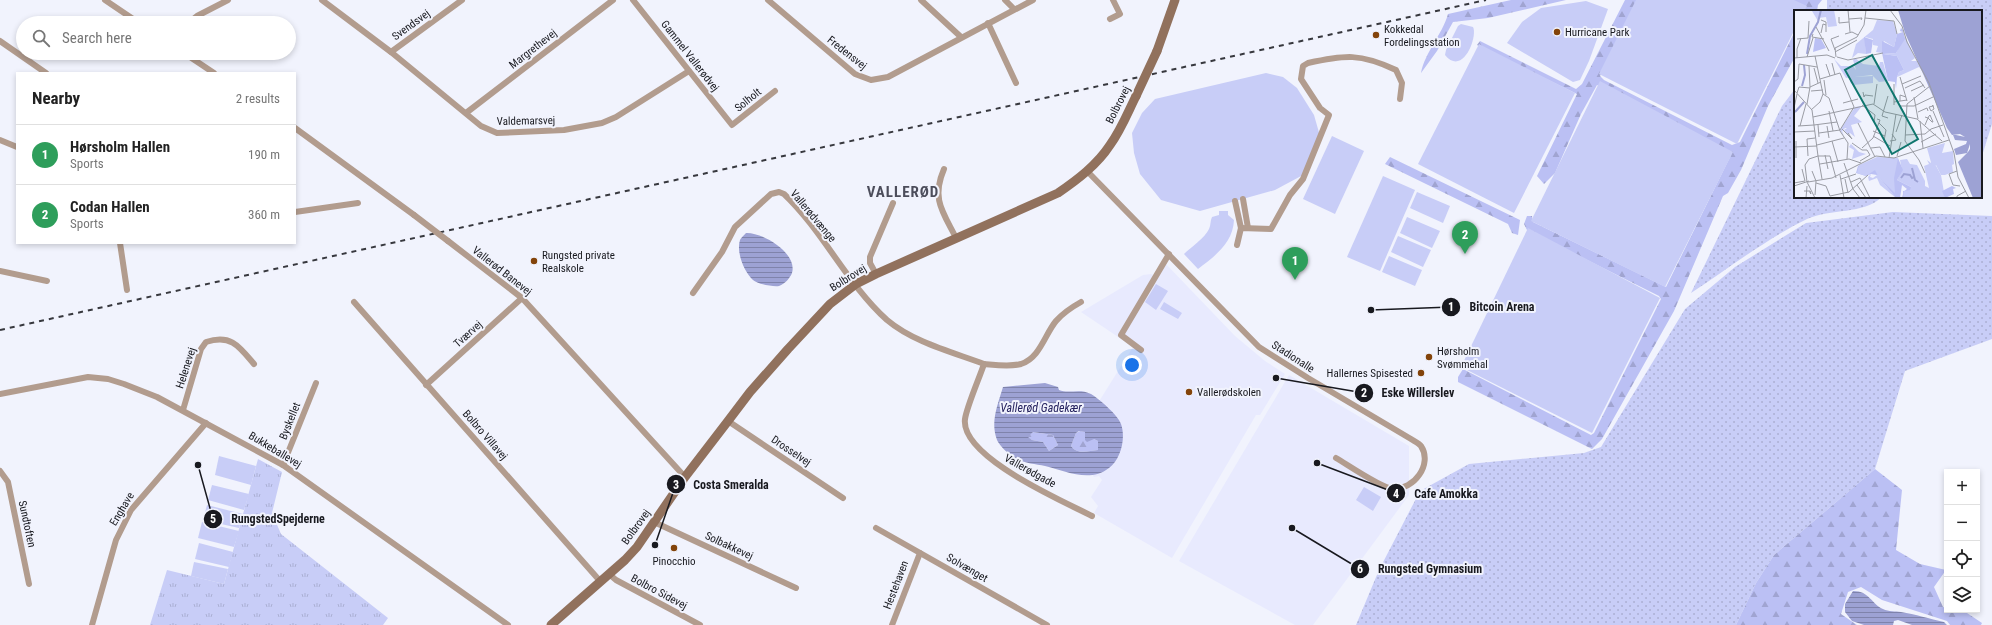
<!DOCTYPE html>
<html lang="en">
<head>
<meta charset="utf-8">
<style>
	:root { --surface:#fff; --page:#f6f6f6; --text:#222; --muted:#767676; --line:#e0e0e0; --accent:#83430a }
	body { margin:0; font-family:"Roboto Condensed",sans-serif; background:var(--page); color:var(--text) }
	.controls { position:absolute; right:12px; bottom:12px; display:grid; overflow:hidden; border-radius:0px; box-shadow:0 2px 6px #0003 }
	.controls button { width:36px; height:36px; display:grid; place-items:center; padding:0; border:0; border-bottom:1px solid var(--line); background:var(--surface); color:var(--text); font:20px sans-serif }
	.you { position:absolute; left:1132px; top:365px; width:14px; height:14px; margin:-10px; border:3px solid #fff; border-radius:50%; background:#1a73e8; box-shadow:0 0 0 6px #1a73e833 }
	.badge { display:grid; place-items:center; width:26px; height:26px; border-radius:50%; background:var(--accent); color:#fff; font-size:13px; font-weight:700 }
	.pin { position:absolute; translate:-50% -33px; filter:drop-shadow(0 1px 2px #0008) }
	.pin::after { content:''; position:absolute; top:21px; width:14px; height:12px; background:inherit; clip-path:polygon(0 0,100% 0,50% 100%) }
	.list { margin:0; padding:0; list-style:none }
	h2 { display:flex; justify-content:space-between; align-items:center; height:52px; margin:0; padding:0 16px; font-size:17px }
	h2 small { font-size:13px; font-weight:400; color:var(--muted) }
	.list li { display:grid; grid-template-columns:26px 1fr auto; gap:12px; align-items:center; box-sizing:border-box; height:60px; padding:0 16px; border-top:1px solid var(--line) }
	.list b { display:block; font-size:15px; white-space:nowrap }
	.list p { margin:0; font-size:13px; white-space:nowrap; color:var(--muted) }
	.list em { font-size:13px; font-style:normal; color:var(--muted) }
	.icon { flex:none; width:22px; height:22px; fill:none; stroke:currentColor; stroke-width:2; stroke-linecap:round; stroke-linejoin:round }
	.map { position:relative; flex:none; width:1992px; height:625px; overflow:hidden }
	.search { position:absolute; background:var(--surface); box-shadow:0 2px 6px #0003; left:16px; top:16px; width:280px; height:44px; display:flex; align-items:center; gap:10px; box-sizing:border-box; padding:0 14px; border-radius:22px; color:var(--muted); font-size:15px }
	.panel { position:absolute; background:var(--surface); box-shadow:0 2px 6px #0003; left:16px; top:72px; width:280px; height:172px; border-radius:0px }
	.map>svg:first-child { display:block }
	.built { fill:#e8eafe }
	.grass { fill:url(#grass-dots) }
	.forest { fill:url(#forest-firs) }
	.park { fill:url(#park-tufts) }
	.pitch { fill:#c8cdf7 }
	.water { fill:url(#water-rules); fill-rule:evenodd }
	.lines { fill:none; stroke-linecap:round; stroke-linejoin:round }
	.street { stroke:#b29c8e; stroke-width:6 }
	.secondary { stroke:#91715d; stroke-width:9 }
	.rail { stroke:#37383e; stroke-width:2; stroke-dasharray:5 5; stroke-linecap:butt }
	.street-bridge { stroke:#b29c8e; stroke-width:6 }
	.secondary-bridge { stroke:#91715d; stroke-width:9 }
	.poi-dot { fill:#83430a; stroke:#f1f3fd; stroke-width:1.5 }
	.labels { text-anchor:middle; dominant-baseline:central; stroke-width:4; stroke-linejoin:round; paint-order:stroke }
	.street-label { font-size:11px; fill:#18191f; stroke:#f1f3fd }
	.poi-label { font-size:11px; fill:#18191f; stroke:#f1f3fd; text-anchor:start }
	.water-label { font-size:12px; font-style:italic; fill:#25225e; stroke:#f1f3fd }
	.district-label { font-size:15px; font-weight:bold; letter-spacing:1px; fill:#4c4d5b; stroke:#f1f3fd }
	.inset-river { fill:none; stroke:#9da2d4; stroke-width:2 }
	.inset-road { fill:none; stroke:#9a9ca4; stroke-width:1 }
	.view { fill:#0f766e; fill-opacity:0.15; stroke:#0f766e; stroke-width:2 }
	.inset-edge { fill:none; stroke:#18191f; stroke-width:2 }
	.leader { fill:none; stroke:#18191f; stroke-width:1.5 }
	.callout-dot { fill:#18191f; stroke:#f1f3fd; stroke-width:1.5 }
	.mark-label { font-size:12px; text-anchor:middle; font-weight:bold; fill:#fff }
	.callout-label { font-size:12px; text-anchor:middle; font-weight:bold; fill:#18191f; stroke:#f1f3fd; stroke-width:4; stroke-linejoin:round; paint-order:stroke }
</style>
</head>
<body>
<div class="map">
<svg width="1992" height="625" viewBox="0 0 1992 625">
	<defs>
		<pattern id="grass-dots" width="8" height="8" patternUnits="userSpaceOnUse"><rect width="8" height="8" fill="#c8cdf7"/><path d="M2 2h.1M6 6h.1" fill="none" stroke="#abafd3" stroke-width="1.8" stroke-linecap="round"/></pattern>
		<pattern id="forest-firs" width="22" height="20" patternUnits="userSpaceOnUse"><rect width="22" height="20" fill="#bbc0f4"/><path d="M5 1l3.5 6h-7zM16 11l3.5 6h-7z" fill="#a0a4d1"/></pattern>
		<pattern id="park-tufts" width="24" height="20" patternUnits="userSpaceOnUse"><rect width="24" height="20" fill="#c8cdf7"/><path d="M3 7l-1-3M5 7V3M7 7l1-3M15 17l-1-3M17 17v-4M19 17l1-3" fill="none" stroke="#abafd3"/></pattern>
		<pattern id="water-rules" width="6" height="5" patternUnits="userSpaceOnUse"><rect width="6" height="5" fill="#9da2d4"/><path d="M0 2.5h6" fill="none" stroke="#7f83ab"/></pattern>
	</defs>
	<rect width="100%" height="100%" fill="#f1f3fd"/>
	<g class="built">
		<path d="M1165,263L1235,336L1265,361L1285,374L1260,415H1256L1172,558L1094,513L1098,506L1091,497L1102,480L1099,476L1094,477L1092,474L1093,411L1133,347L1081,312L1143,275L1151,274L1158,277Z"/>
		<path d="M1289,375L1409,446V495L1313,625H1295L1179,561Z"/>
	</g>
	<g class="grass">
		<path d="M1827,0H1992V124L1981,159V11H1827Z"/>
		<path d="M1795,89V197H1882C1863,215 1831,208 1807,219C1766,239 1729,268 1691,293L1782,106Z"/>
		<path d="M1893,212L1992,216V339L1905,371L1875,469L1774,555L1756,583L1736,625H1356L1379,570L1420,491L1469,464L1584,453L1601,447L1685,309L1735,267L1806,223Z"/>
	</g>
	<g class="forest">
		<path d="M1511,0H1566L1488,18L1453,22L1437,51L1421,73C1425,52 1442,35 1448,14Z"/>
		<path d="M1625,0H1637L1600,76L1604,80L1732,145L1740,142L1795,31V57L1768,106L1741,170L1728,193L1723,196L1674,311L1602,439L1592,449L1458,382V377L1463,369L1591,435L1594,433L1661,299L1659,296L1527,230L1524,224L1527,216H1532L1533,222L1666,287L1731,155L1597,85L1581,114L1555,173L1544,184L1537,176L1577,94L1477,45L1480,41L1576,89L1582,84Z"/>
		<path d="M1787,0H1822L1818,5L1817,11H1804L1802,6Z"/>
		<path d="M1390,157L1520,220L1518,235L1512,233L1508,224L1385,164Z"/>
		<path d="M1080,431L1085,432V439H1094L1098,441V450C1088,451 1077,455 1071,446L1076,433Z"/>
		<path d="M1033,432L1053,435L1058,445L1049,451L1043,442L1032,440L1027,437Z"/>
		<path d="M1875,469L1902,490L1896,550L1920,564L1946,570L1934,587L1943,607L1947,608V610L1967,613L1982,623L1981,625H1950L1947,621L1882,600L1861,587L1848,592L1841,614L1857,625H1736L1756,583L1774,555Z"/>
	</g>
	<path class="park" d="M258,459L282,472L272,513L281,534L388,618L383,625H150L167,570L224,584Z"/>
	<g class="pitch">
		<path d="M1636,0H1794L1807,6L1804,11H1795V29L1737,144L1599,74Z"/>
		<path d="M1586,1L1608,9L1589,61L1580,80L1573,82L1507,43L1522,22L1541,8Z"/>
		<path d="M1461,24L1473,27C1478,36 1463,77 1445,55L1446,50L1458,26Z"/>
		<path d="M1479,44L1575,93L1514,213L1418,164Z"/>
		<path d="M1266,73L1283,77L1297,88L1314,115L1320,136L1303,175L1275,190L1200,211L1161,200L1140,174L1134,153L1132,133L1142,113L1155,99Z"/>
		<path d="M1600,81L1733,152L1665,287L1531,221Z"/>
		<path d="M1332,136L1364,151L1335,214L1303,199Z"/>
		<path d="M1383,176L1415,190L1380,271L1347,257Z"/>
		<path d="M1417,192L1450,206L1443,223L1410,208Z"/>
		<path d="M1219,211H1228V215L1234,220C1233,243 1215,256 1198,269L1184,254C1191,247 1205,238 1209,229C1211,225 1210,221 1212,217L1219,215Z"/>
		<path d="M1407,217L1440,231L1432,248L1400,233Z"/>
		<path d="M1528,228L1660,298L1592,433L1461,367Z"/>
		<path d="M1398,236L1431,250L1423,267L1391,252Z"/>
		<path d="M1389,256L1422,270L1415,286L1382,272Z"/>
		<path d="M1156,284L1168,291L1156,310L1145,302Z"/>
		<path d="M1164,302L1182,313L1178,319L1160,309Z"/>
		<path d="M219,456L256,466L251,485L215,475Z"/>
		<path d="M212,485L249,494L244,510L208,500Z"/>
		<path d="M1364,487L1381,497L1373,511L1356,500Z"/>
		<path d="M207,505L243,514L239,528L203,520Z"/>
		<path d="M202,522L239,531L234,547L198,538Z"/>
		<path d="M199,543L233,552L229,567L195,559Z"/>
		<path d="M194,562L228,569L224,584L191,576Z"/>
	</g>
	<g class="water">
		<path d="M746,233C762,232 798,253 792,273C790,278 785,284 779,286C773,287 757,284 753,280C744,272 736,252 740,240C741,238 744,235 746,233Z"/>
		<path d="M1045,383L1058,387L1059,390C1069,394 1080,388 1091,394C1099,399 1118,415 1121,424C1126,438 1121,459 1109,468C1090,483 1065,471 1045,466C1035,464 1022,463 1013,457C1008,454 999,445 997,440C990,422 998,404 1003,387ZM1079,431L1085,432V440L1087,442L1094,439L1098,441V450C1088,451 1077,455 1071,446L1076,433ZM1033,432L1053,435L1058,445L1049,451L1043,442L1032,440L1028,437Z"/>
		<path d="M1853,591C1870,591 1871,604 1883,609C1889,612 1895,611 1901,612C1915,614 1930,619 1944,622L1947,625H1912L1898,620L1894,621L1893,625H1864L1852,621L1845,612V604Z"/>
	</g>
	<g class="lines">
		<g class="street">
			<path d="M105,0L139,23"/>
			<path d="M322,0L391,52L481,126L497,133L564,130L602,123L616,117L689,71"/>
			<path d="M633,0L732,125L775,91"/>
			<path d="M768,0L855,74L871,80L888,77L1033,0"/>
			<path d="M921,0L961,37"/>
			<path d="M1005,0L1014,9"/>
			<path d="M1110,19L1120,14L1113,0"/>
			<path d="M188,23L197,16L228,0"/>
			<path d="M988,23L1016,83"/>
			<path d="M0,41L46,73"/>
			<path d="M391,52L462,0"/>
			<path d="M184,53L214,73"/>
			<path d="M466,113L613,0"/>
			<path d="M295,128L414,215"/>
			<path d="M0,140L17,147"/>
			<path d="M944,169C931,199 943,212 956,238"/>
			<path d="M1087,171L1259,347L1308,378L1411,439C1414,441 1419,443 1421,446C1433,464 1414,490 1393,489C1381,488 1348,465 1336,458"/>
			<path d="M1243,199L1248,228"/>
			<path d="M1235,201L1241,228"/>
			<path d="M295,212L358,203"/>
			<path d="M448,241L522,298L685,477"/>
			<path d="M120,243L127,290"/>
			<path d="M1237,245L1241,228L1271,229L1290,195L1303,179L1329,115L1320,108L1301,79L1303,66L1308,63C1345,55 1360,53 1396,70L1402,83L1400,99"/>
			<path d="M0,271L47,281"/>
			<path d="M876,274L870,263V257L893,203"/>
			<path d="M693,293L722,252L735,227L771,194L779,192L784,194C823,231 847,284 887,320C913,342 952,352 984,364C979,379 967,406 965,419C960,457 1063,501 1092,516"/>
			<path d="M354,302L600,581"/>
			<path d="M1141,350L1121,335L1169,254"/>
			<path d="M984,364C996,365 1010,367 1021,364C1040,358 1045,334 1056,321C1063,313 1072,307 1081,302"/>
			<path d="M426,385L522,298"/>
			<path d="M0,394L88,377L108,379L124,384L157,397L283,465L508,625"/>
			<path d="M183,410L201,349L206,342C231,334 239,346 254,364"/>
			<path d="M728,421L843,498"/>
			<path d="M283,465L316,383"/>
			<path d="M0,471L8,482L29,584"/>
			<path d="M654,522L796,588"/>
			<path d="M876,528L1047,625"/>
			<path d="M609,574L616,580L700,625"/>
			<path d="M92,625L116,540L131,510L206,423"/>
			<path d="M892,625L920,553"/>
		</g>
		<g class="secondary">
			<path d="M1157,51L1175,0"/>
			<path d="M551,625L625,560L637,547L685,477L728,421L750,392L788,349L830,304L856,284L876,274L1058,193C1077,180 1097,165 1110,145C1121,130 1128,112 1136,96"/>
		</g>
		<path class="rail" d="M0,330L1486,0"/>
		<path class="street-bridge" d="M414,215L448,241"/>
		<path class="secondary-bridge" d="M1136,96L1157,51"/>
	</g>
	<g class="poi-dot">
		<circle cx="1557" cy="32" r="4"/>
		<circle cx="1376" cy="35" r="4"/>
		<circle cx="534" cy="261" r="4"/>
		<circle cx="1429" cy="357" r="4"/>
		<circle cx="1421" cy="373" r="4"/>
		<circle cx="1189" cy="392" r="4"/>
		<circle cx="674" cy="548" r="4"/>
	</g>
	<g class="labels">
		<g class="street-label">
			<text transform="translate(411 25) rotate(-36)">Svendsvej</text>
			<text transform="translate(533 49) rotate(-38)">Margrethevej</text>
			<text transform="translate(847 53) rotate(38)">Fredensvej</text>
			<text transform="translate(690 56) rotate(52)">Gammel Vallerødvej</text>
			<text transform="translate(748 100) rotate(-39)">Solholt</text>
			<text transform="translate(1118 105) rotate(-63)">Bolbrovej</text>
			<text transform="translate(526 121) rotate(-1)">Valdemarsvej</text>
			<text transform="translate(813 216) rotate(50)">Vallerødvænge</text>
			<text transform="translate(502 271) rotate(38)">Vallerød Banevej</text>
			<text transform="translate(848 278) rotate(-32)">Bolbrovej</text>
			<text transform="translate(468 334) rotate(-42)">Tværvej</text>
			<text transform="translate(1293 357) rotate(33)">Stadionalle</text>
			<text transform="translate(186 368) rotate(-72)">Helenevej</text>
			<text transform="translate(290 421) rotate(-68)">Byskellet</text>
			<text transform="translate(485 435) rotate(49)">Bolbro Villavej</text>
			<text transform="translate(275 450) rotate(31)">Bukkeballevej</text>
			<text transform="translate(791 451) rotate(34)">Drosselvej</text>
			<text transform="translate(1030 471) rotate(29)">Vallerødgade</text>
			<text transform="translate(122 509) rotate(-59)">Enghave</text>
			<text transform="translate(27 524) rotate(78)">Sundtoften</text>
			<text transform="translate(636 527) rotate(-54)">Bolbrovej</text>
			<text transform="translate(729 546) rotate(25)">Solbakkevej</text>
			<text transform="translate(967 568) rotate(30)">Solvænget</text>
			<text transform="translate(896 585) rotate(-69)">Hestehaven</text>
			<text transform="translate(659 592) rotate(28)">Bolbro Sidevej</text>
		</g>
		<g class="poi-label">
			<text x="1384" y="29">Kokkedal<tspan x="1384" dy="13">Fordelingsstation</tspan></text>
			<text x="1565" y="32">Hurricane Park</text>
			<text x="542" y="255">Rungsted private<tspan x="542" dy="13">Realskole</tspan></text>
			<text x="1437" y="351">Hørsholm<tspan x="1437" dy="13">Svømmehal</tspan></text>
			<text x="1413" y="373" text-anchor="end">Hallernes Spisested</text>
			<text x="1197" y="392">Vallerødskolen</text>
			<text x="674" y="561" text-anchor="middle">Pinocchio</text>
		</g>
		<g class="water-label">
			<text x="1041" y="408">Vallerød Gadekær</text>
		</g>
		<g class="district-label">
			<text x="903" y="192">VALLERØD</text>
		</g>
	</g>
	<g transform="translate(1794 10)">
		<rect width="188" height="188" fill="#f1f3fd"/>
		<path d="M83,10L99,11L103,24L100,37L90,31L88,35V43L82,42L84,36L79,35V29L71,27L72,44L64,43L58,48L62,34L79,20ZM111,26L121,48L117,51H123L129,62L125,57L103,67L105,62L110,60L103,46L89,44L102,43ZM61,48L69,54L85,56L86,52H89L94,71L85,72L78,65L52,68L40,49L47,56H59L62,60L59,50ZM146,139L141,154L147,165L151,188L108,187L110,181L117,177L103,170L108,160L106,150L113,149L116,154L123,155L131,171V176L135,178L130,156L135,154L133,150L137,153ZM77,164L76,167L79,168L83,165L102,188L86,175L83,168L75,171L74,167Z" fill="#c8cdf7"/>
		<path d="M107,18L109,20L111,29L102,43L89,44L103,46L110,60L105,62L103,67L102,79L101,72L94,71L88,43V31L100,37L103,24L109,22L106,21ZM70,27L79,30L77,43L72,44ZM21,28L27,29L32,38L19,42ZM104,148L109,160L103,170L117,177L116,180L110,181L109,188V181H111L113,179L108,175L106,188H102L83,165L77,164L72,166L62,163L64,156ZM158,176L162,178L159,179L160,184L151,188L148,181Z" fill="#bbc0f4"/>
		<path d="M40,0L43,16L34,17L32,7L24,8V11L18,1ZM68,96L60,106L68,112L57,115L61,127L56,123L54,125L50,120L53,118H51L48,121L50,126L46,120L61,97ZM151,133L148,143L159,141L160,154L158,155L159,162L151,165H147L142,155L138,156L133,138ZM57,134L65,142L72,144L58,149L60,140L55,137ZM83,147L104,148L100,168L101,183L85,168L81,160L72,166L63,163L65,155Z" fill="#c8cdf7"/>
		<path d="M79,66V73L59,75L56,72V67Z" fill="#c8cdf7"/>
		<path d="M104,0H188V188H179L164,152L174,142L176,139V134L173,143L162,145L160,139L172,134L173,131L161,130L159,125H162L171,127L166,124L158,125L153,118L111,23Z" fill="#9da2d4"/>
		<path class="inset-river" d="M13,44L16,26L24,12L27,0M8,76L11,65L10,55M1,102L10,92M118,158L121,170L124,172M107,168L110,164L116,165L118,168L120,167"/>
		<path class="inset-road" d="M54,0L56,22M96,0L108,16L113,32L135,73L160,143L164,167L175,188M45,7V13L55,12M71,8L100,11L103,24M55,9L68,8L67,10M27,10L32,12V22M22,17L35,41M27,23L29,14L32,15M19,24L18,27L30,29M51,24L58,22L64,25M3,29L14,28L15,11M41,40L37,29L45,26M41,42L63,30M13,47L19,28M42,47L41,38L63,27L70,15L72,0M43,47L54,50L89,43M0,48L33,45L41,48M3,48V39L7,28M38,53L41,65M32,54L36,66M15,56L16,77M20,58L24,73M106,67L113,91M26,69L46,63L60,97M30,70L32,85M0,72L4,69L5,54L23,57M108,74L127,66M111,78L126,71L131,78M0,80L18,100L24,146L15,149L11,155L13,172L21,188M17,81L29,80M117,81L130,75M69,82L70,87L71,85L79,86M3,83L5,77L16,78M29,84L35,88L46,121L54,133L53,149M120,87L124,109M106,91V85L112,87M100,92L113,90M49,93L64,89M13,94L16,77L27,72M80,94L83,74M68,95L81,105L80,112M100,95V74M138,95L139,96L140,99L137,101L135,97L139,96H140M106,96H120L139,87M0,98L3,84M17,100L26,92L29,84L21,46M35,101L39,121M139,101L150,127M124,102L133,98L134,101M19,107L79,94L91,102L123,109L148,131M94,108L88,106L94,86M126,111L129,138M64,113L81,147M85,113L92,120L90,131M20,115L43,112M24,115L25,127M131,115L134,108L135,106L136,105L139,112H138L134,108L131,107M4,116L20,115M6,116L12,94M33,116L35,128M48,119L58,129L54,123M137,119L149,115M46,120L60,97M79,121L91,126M0,122L21,121M102,122L108,105M25,123L46,120M111,125L131,124L137,119M79,126L96,136M2,131V148M38,131L44,152M96,131L102,130L98,124M127,132L142,124M58,133L68,140H73L76,145L66,151M23,135L50,128M0,137L23,136M68,138L79,128L86,110L83,109M77,138L86,137L91,147M31,145L34,159M14,146L13,129L21,128M36,146L42,168M103,146L107,132M95,148L102,104M50,153L59,179L66,188M26,154L55,149L67,153M18,161L22,171L21,185M163,161L155,164L159,175L166,176M131,163L125,150L111,131L113,94L136,76M46,165L50,188M28,169L24,146H36M47,169L62,164M51,169L54,183M14,172L38,168L82,146L100,148L155,130M57,172L66,168L76,188M0,173L11,171L8,159M22,173L32,176L36,186M63,175L72,188M0,176L15,171M10,181H16L17,184L16,183V181M36,186L55,182L74,165M12,188L13,176M163,188V186L172,181"/>
		<path class="view" d="M78,45L124,129L98,144L51,60Z"/>
		<rect width="188" height="188" class="inset-edge"/>
	</g>
	<path class="leader" d="M1371 310L1451 307M1276 378L1364 393M655 545L676 484M1317 463L1396 493M198 465L213 519M1292 528L1360 569"/>
	<g class="callout-dot">
		<circle cx="1371" cy="310" r="4"/>
		<circle cx="1276" cy="378" r="4"/>
		<circle cx="655" cy="545" r="4"/>
		<circle cx="1317" cy="463" r="4"/>
		<circle cx="198" cy="465" r="4"/>
		<circle cx="1292" cy="528" r="4"/>
		<circle cx="1451" cy="307" r="10"/>
		<circle cx="1364" cy="393" r="10"/>
		<circle cx="676" cy="484" r="10"/>
		<circle cx="1396" cy="493" r="10"/>
		<circle cx="213" cy="519" r="10"/>
		<circle cx="1360" cy="569" r="10"/>
	</g>
	<g class="mark-label">
		<text x="1451" y="311">1</text>
		<text x="1364" y="397">2</text>
		<text x="676" y="489">3</text>
		<text x="1396" y="498">4</text>
		<text x="213" y="523">5</text>
		<text x="1360" y="573">6</text>
	</g>
	<g class="callout-label">
		<text x="1502" y="311">Bitcoin Arena</text>
		<text x="1418" y="397">Eske Willerslev</text>
		<text x="731" y="489">Costa Smeralda</text>
		<text x="1446" y="498">Cafe Amokka</text>
		<text x="278" y="523">RungstedSpejderne</text>
		<text x="1430" y="573">Rungsted Gymnasium</text>
	</g>
</svg>
<div class="controls">
<button>+</button>
<button>−</button>
<button><svg class="icon" aria-label="locate" viewBox="0 0 24 24"><circle cx="12" cy="12" r="6"/><path d="M12 2v4M12 18v4M2 12h4M18 12h4"/></svg></button>
<button><svg class="icon" aria-label="layers" viewBox="0 0 24 24"><path d="M12 4l9 5-9 5-9-5zM3 14l9 5 9-5"/></svg></button>
</div>
<div class="you"></div>
<div class="pin badge" style="left:1295px;top:280px;background:#2e9e5b">1</div>
<div class="pin badge" style="left:1465px;top:254px;background:#2e9e5b">2</div>
<div class="search"><svg class="icon" aria-label="search" viewBox="0 0 24 24"><circle cx="10" cy="10" r="6"/><path d="M15 15l6 6"/></svg>Search here</div>
<section class="panel">
<h2>Nearby<small>2 results</small></h2>
<ul class="list">
<li><span class="badge" style="background:#2e9e5b">1</span><div><b>Hørsholm Hallen</b><p>Sports</p></div><em>190 m</em></li>
<li><span class="badge" style="background:#2e9e5b">2</span><div><b>Codan Hallen</b><p>Sports</p></div><em>360 m</em></li>
</ul>
</section>
</div>
</body>
</html>
